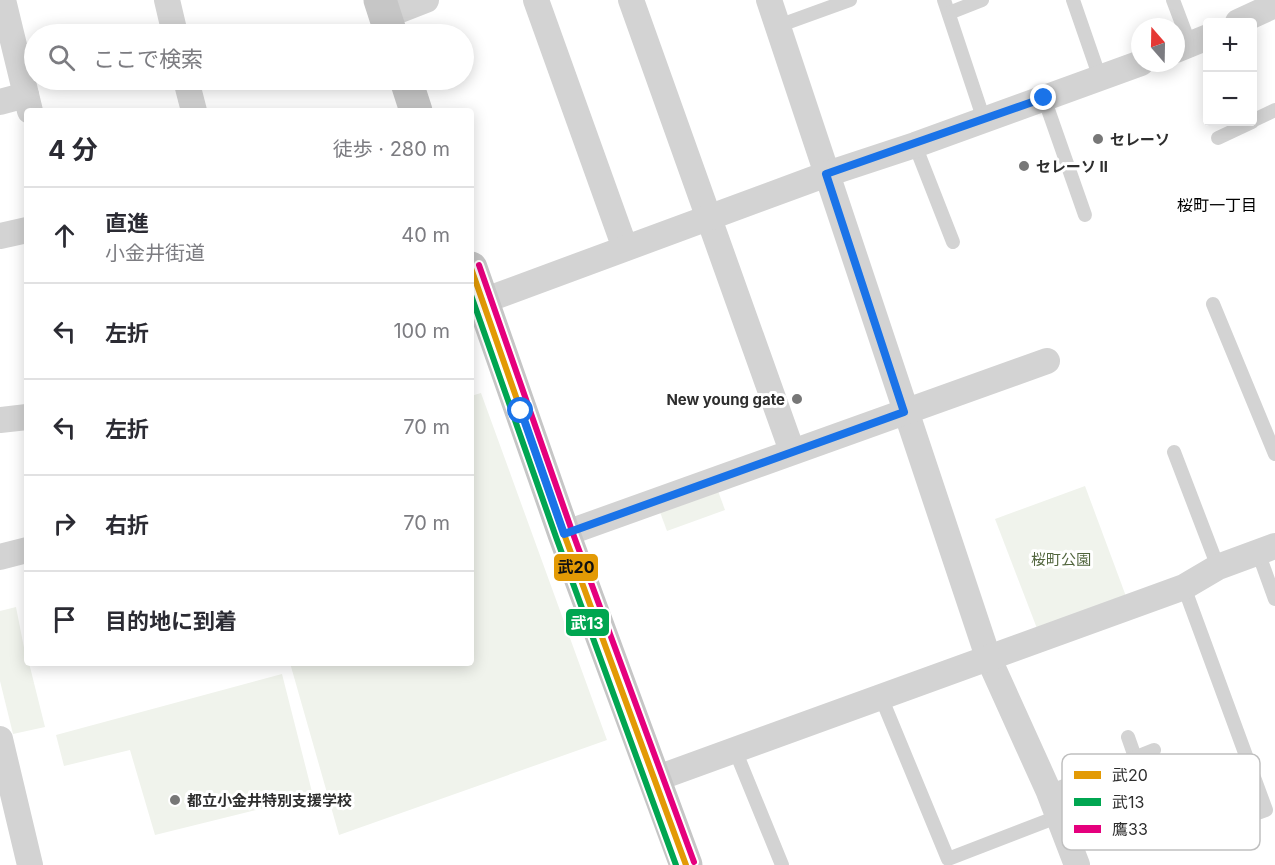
<!DOCTYPE html>
<html lang="ja">
<head>
<meta charset="utf-8">
<style>
	:root { --surface:#fff; --page:#f7f7f7; --text:#2b2b33; --muted:#7c7c81; --line:#e1e1e2 }
	body { margin:0; font-family:Inter,"Noto Sans JP",sans-serif; background:var(--page); color:var(--text) }
	.controls { position:absolute; right:18px; top:18px; display:grid; overflow:hidden; border-radius:6px; box-shadow:0 3px 15px #0003 }
	.controls button { width:54px; height:54px; display:grid; place-items:center; padding:0; border:0; border-bottom:2px solid var(--line); background:var(--surface); color:var(--text); font:30px sans-serif }
	.compass { position:absolute; left:1131px; top:18px; width:54px; height:54px; border-radius:50%; background:var(--surface); box-shadow:0 3px 15px #0003; rotate:340deg }
	.stop { position:absolute; width:18px; height:18px; margin:-14px; border:4px solid #1a73e8; border-radius:50%; background:#fff }
	.stop.end { background:#1a73e8; border-color:#fff; box-shadow:0 2px 6px #0008 }
	.list { margin:0; padding:0; list-style:none }
	h2 { display:flex; justify-content:space-between; align-items:center; height:78px; margin:0; padding:0 24px; font-size:26px }
	h2 small { font-size:20px; font-weight:400; color:var(--muted) }
	.list li { display:grid; grid-template-columns:39px 1fr auto; gap:18px; align-items:center; box-sizing:border-box; height:96px; padding:0 24px; border-top:2px solid var(--line) }
	.list b { display:block; font-size:22px; white-space:nowrap }
	.list p { margin:0; font-size:20px; white-space:nowrap; color:var(--muted) }
	.list em { font-size:20px; font-style:normal; color:var(--muted) }
	.icon { flex:none; width:33px; height:33px; fill:none; stroke:currentColor; stroke-width:2; stroke-linecap:round; stroke-linejoin:round }
	.map { position:relative; flex:none; width:1275px; height:865px; overflow:hidden }
	.search { position:absolute; background:var(--surface); box-shadow:0 3px 15px #0003; left:24px; top:24px; width:450px; height:66px; display:flex; align-items:center; gap:15px; box-sizing:border-box; padding:0 21px; border-radius:33px; color:var(--muted); font-size:22px }
	.panel { position:absolute; background:var(--surface); box-shadow:0 3px 15px #0003; left:24px; top:108px; width:450px; height:558px; border-radius:6px }
	.map>svg:first-child { display:block }
	.green { fill:#f0f3ec }
	.lines { fill:none; stroke-linecap:round; stroke-linejoin:round }
	.lane { stroke:#d3d3d3; stroke-width:14 }
	.street { stroke:#d3d3d3; stroke-width:26 }
	.primary { stroke:#c6c6c6; stroke-width:33 }
	.bus-1-casing { stroke:#fff; stroke-width:10 }
	.bus-2-casing { stroke:#fff; stroke-width:10 }
	.bus-3-casing { stroke:#fff; stroke-width:10 }
	.bus-1 { stroke:#e39a05; stroke-width:6 }
	.bus-2 { stroke:#00a651; stroke-width:6 }
	.bus-3 { stroke:#e5007d; stroke-width:6 }
	.route { stroke:#1a73e8; stroke-width:8 }
	.poi-dot { fill:#777; stroke:#fff; stroke-width:2 }
	.labels { text-anchor:middle; dominant-baseline:central; stroke-width:6; stroke-linejoin:round; paint-order:stroke }
	.poi-label { font-size:15px; font-weight:bold; fill:#2e2e2e; stroke:#fff; text-anchor:start }
	.park-label { font-size:15px; fill:#52663e; stroke:#fff }
	.neighbourhood-label { font-size:16px; fill:#000; stroke:#fff }
	.key { fill:#fff; stroke:#c0c0c0; stroke-width:1.5 }
	.key-label { font-size:16px; fill:#2e2e2e }
	.line-badge { stroke:#fff; stroke-width:2 }
	.badge-label { font-size:16px; text-anchor:middle; font-weight:bold; fill:#fff }
	.pale-badge-label { font-size:16px; text-anchor:middle; font-weight:bold; fill:#111 }
</style>
</head>
<body>
<div class="map">
<svg width="1275" height="865" viewBox="0 0 1275 865">
	<rect width="100%" height="100%" fill="#fff"/>
	<g class="green">
		<path d="M481,393L607,740L339,835L290,663H471V396Z"/>
		<path d="M1085,486L1127,599L1038,631L995,519Z"/>
		<path d="M718,491L725,510L667,531L660,512Z"/>
		<path d="M16,607L27,663H29L45,727L13,734L0,681V611Z"/>
		<path d="M282,674L313,796L155,835L130,750L64,766L56,735Z"/>
	</g>
	<g class="lines">
		<g class="lane">
			<path d="M944,0L984,120"/>
			<path d="M1073,0L1100,78"/>
			<path d="M1173,0L1190,45"/>
			<path d="M949,13L982,0"/>
			<path d="M778,26L850,0"/>
			<path d="M1044,98L1085,215"/>
			<path d="M1252,121L1275,110"/>
			<path d="M1218,138L1252,122"/>
			<path d="M915,145L953,242"/>
			<path d="M1213,304L1275,454"/>
			<path d="M1174,452L1218,567"/>
			<path d="M1258,552L1275,599"/>
			<path d="M1184,587L1266,810L1206,832"/>
			<path d="M881,697L948,859L1057,817"/>
			<path d="M1128,737L1135,757"/>
			<path d="M735,750L782,865"/>
			<path d="M1049,792L1154,750"/>
		</g>
		<g class="street">
			<path d="M3,0L30,111"/>
			<path d="M167,0L175,34"/>
			<path d="M536,0L625,248"/>
			<path d="M631,0L792,451"/>
			<path d="M769,0L988,657L1049,792L1077,865"/>
			<path d="M385,16L426,0"/>
			<path d="M1238,22L1275,5"/>
			<path d="M1176,50L1208,37"/>
			<path d="M186,80L194,111"/>
			<path d="M0,102L26,95"/>
			<path d="M0,236L27,230"/>
			<path d="M483,301L827,174L915,145L1141,63"/>
			<path d="M0,420L27,417"/>
			<path d="M564,534L1047,361"/>
			<path d="M0,557L27,550"/>
			<path d="M0,739L30,865"/>
			<path d="M655,779L1184,587L1218,567L1275,546"/>
		</g>
		<g class="primary">
			<path d="M380,0L391,34"/>
			<path d="M406,80L416,111"/>
			<path d="M471,268L564,534L686,865"/>
		</g>
		<defs>
			<path id="bus-1" d="M471,268L564,534L686,865"/>
			<path id="bus-2" d="M471,295L556,537L676,865"/>
			<path id="bus-3" d="M479,265L572,531L694,862"/>
		</defs>
		<use href="#bus-1" class="bus-1-casing"/>
		<use href="#bus-2" class="bus-2-casing"/>
		<use href="#bus-3" class="bus-3-casing"/>
		<use href="#bus-1" class="bus-1"/>
		<use href="#bus-2" class="bus-2"/>
		<use href="#bus-3" class="bus-3"/>
	</g>
	<g class="lines">
		<path class="route" d="M521,411L564,534L904,412L826,174L1044,98"/>
	</g>
	<g class="poi-dot">
		<circle cx="1098" cy="139" r="6"/>
		<circle cx="1024" cy="166" r="6"/>
		<circle cx="797" cy="399" r="6"/>
		<circle cx="175" cy="800" r="6"/>
	</g>
	<g class="labels">
		<g class="poi-label">
			<text x="1110" y="139">セレーソ</text>
			<text x="1036" y="166">セレーソ Ⅱ</text>
			<text x="785" y="399" text-anchor="end">New young gate</text>
			<text x="187" y="800">都立小金井特別支援学校</text>
		</g>
		<g class="park-label">
			<text x="1061" y="559">桜町公園</text>
		</g>
		<g class="neighbourhood-label">
			<text x="1217" y="205">桜町一丁目</text>
		</g>
	</g>
	<rect x="1062" y="754" width="198" height="96" rx="9" class="key"/>
	<rect x="1074" y="771" width="27" height="8" fill="#e39a05"/>
	<rect x="1074" y="798" width="27" height="8" fill="#00a651"/>
	<rect x="1074" y="825" width="27" height="8" fill="#e5007d"/>
	<g class="key-label">
		<text x="1112" y="781">武20</text>
		<text x="1112" y="808">武13</text>
		<text x="1112" y="835">鷹33</text>
	</g>
	<g class="line-badge">
		<rect x="553" y="553" width="46" height="29" rx="6" fill="#e39a05"/>
		<rect x="565" y="608" width="45" height="29" rx="6" fill="#00a651"/>
	</g>
	<g class="badge-label">
		<text x="587" y="629">武13</text>
	</g>
	<g class="pale-badge-label">
		<text x="576" y="573">武20</text>
	</g>
</svg>
<div class="controls">
<button>+</button>
<button>−</button>
</div>
<svg class="compass" viewBox="-18 -18 36 36"><path d="M0-13l5 13h-10z" fill="#e53935"/><path d="M0 13l5-13h-10z" fill="#7c7c81"/></svg>
<div class="stop" style="left:521px;top:411px"></div>
<div class="stop end" style="left:1044px;top:98px"></div>
<div class="search"><svg class="icon" aria-label="search" viewBox="0 0 24 24"><circle cx="10" cy="10" r="6"/><path d="M15 15l6 6"/></svg>ここで検索</div>
<section class="panel">
<h2>4 分<small>徒歩 · 280 m</small></h2>
<ul class="list">
<li><svg class="icon" aria-label="ahead" viewBox="0 0 24 24"><path d="M12 20V5M6 11l6-6 6 6"/></svg><div><b>直進</b><p>小金井街道</p></div><em>40 m</em></li>
<li><svg class="icon" aria-label="left" viewBox="0 0 24 24"><path d="M17 20v-9H6M10 6l-5 5 5 5"/></svg><div><b>左折</b></div><em>100 m</em></li>
<li><svg class="icon" aria-label="left" viewBox="0 0 24 24"><path d="M17 20v-9H6M10 6l-5 5 5 5"/></svg><div><b>左折</b></div><em>70 m</em></li>
<li><svg class="icon" aria-label="right" viewBox="0 0 24 24"><path d="M7 20v-9h11M14 6l5 5-5 5"/></svg><div><b>右折</b></div><em>70 m</em></li>
<li><svg class="icon" aria-label="arrive" viewBox="0 0 24 24"><path d="M6 21V4h12l-3 4 3 4H6"/></svg><div><b>目的地に到着</b></div></li>
</ul>
</section>
</div>
</body>
</html>
